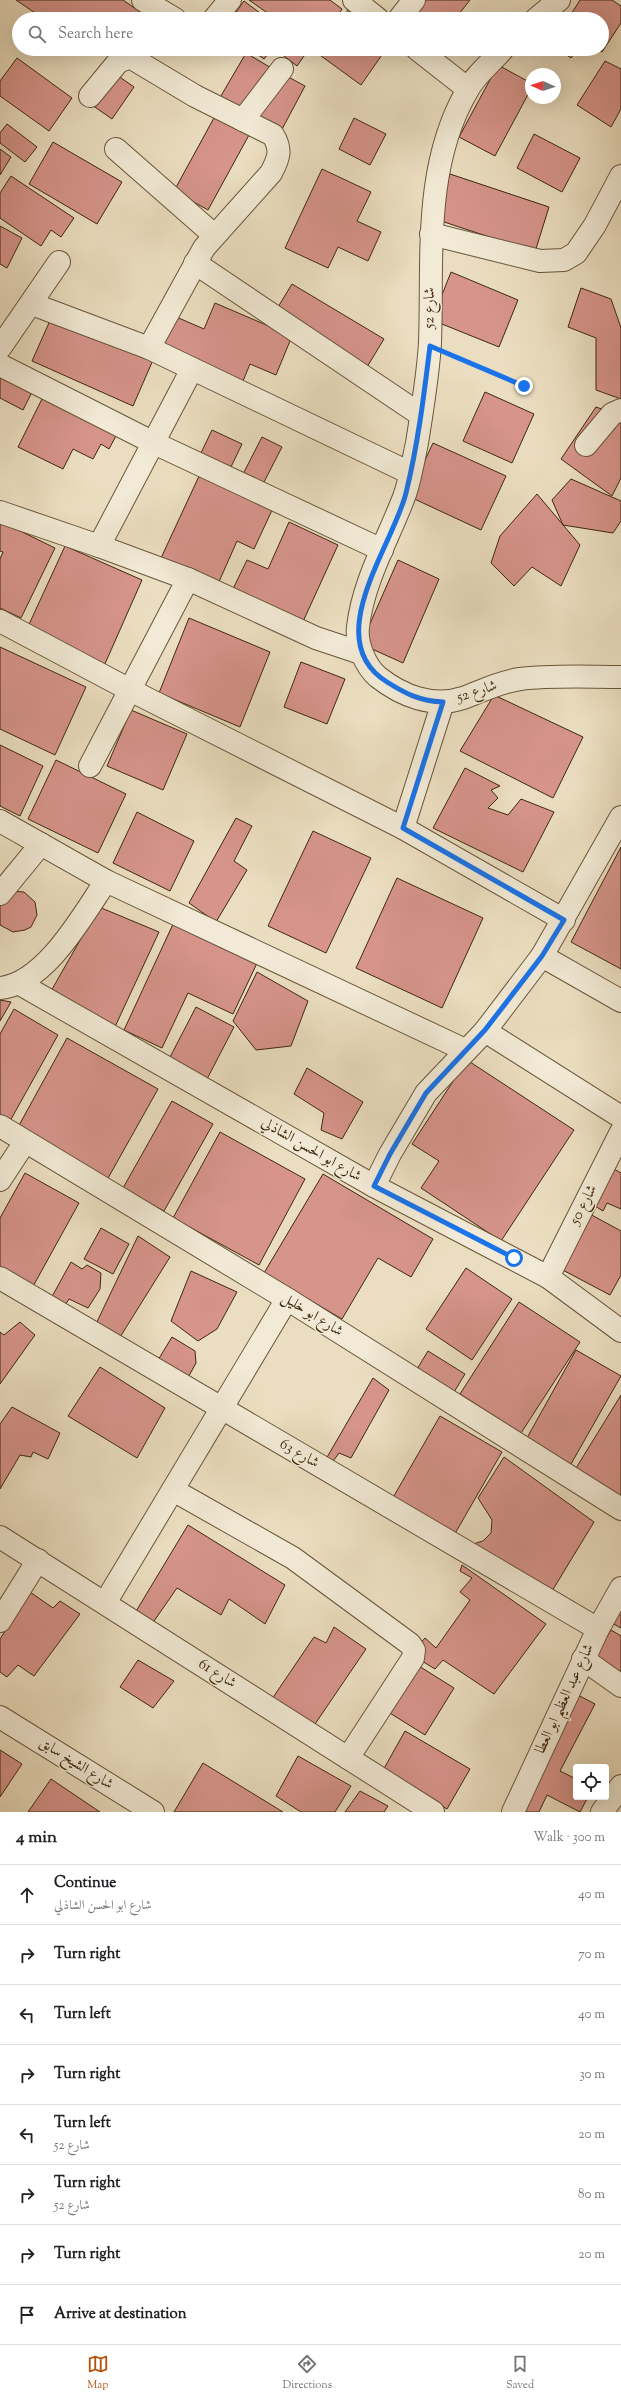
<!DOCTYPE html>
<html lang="en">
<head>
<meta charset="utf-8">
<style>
	:root { --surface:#fff; --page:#f2f2f2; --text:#202124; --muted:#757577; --line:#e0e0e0; --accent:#b45309 }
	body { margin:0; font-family:"Sorts Mill Goudy",Amiri,serif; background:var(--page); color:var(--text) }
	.controls { position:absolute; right:12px; bottom:12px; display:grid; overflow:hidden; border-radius:4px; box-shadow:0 4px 16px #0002 }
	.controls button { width:36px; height:36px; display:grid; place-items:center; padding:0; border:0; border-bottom:1px solid var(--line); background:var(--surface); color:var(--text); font:20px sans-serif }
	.compass { position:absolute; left:525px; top:68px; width:36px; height:36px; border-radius:50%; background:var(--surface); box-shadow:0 4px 16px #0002; rotate:273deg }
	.stop { position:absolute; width:12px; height:12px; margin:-9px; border:3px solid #1a73e8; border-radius:50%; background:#fff }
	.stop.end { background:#1a73e8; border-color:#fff; box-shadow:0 1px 4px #0008 }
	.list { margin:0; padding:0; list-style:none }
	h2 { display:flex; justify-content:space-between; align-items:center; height:52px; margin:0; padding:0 16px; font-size:17px }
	h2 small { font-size:13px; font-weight:400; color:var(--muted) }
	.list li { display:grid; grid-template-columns:26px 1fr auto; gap:12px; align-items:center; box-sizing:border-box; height:60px; padding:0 16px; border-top:1px solid var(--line) }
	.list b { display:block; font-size:15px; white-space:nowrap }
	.list p { margin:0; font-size:13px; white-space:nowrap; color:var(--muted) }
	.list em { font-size:13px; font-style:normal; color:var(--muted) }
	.icon { flex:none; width:22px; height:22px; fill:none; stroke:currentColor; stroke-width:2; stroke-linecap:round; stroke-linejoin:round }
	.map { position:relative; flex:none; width:621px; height:1812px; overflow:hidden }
	.search { position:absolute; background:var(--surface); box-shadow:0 4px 16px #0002; left:12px; right:12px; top:12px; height:44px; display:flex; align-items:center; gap:10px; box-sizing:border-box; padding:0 14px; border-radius:22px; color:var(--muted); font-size:15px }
	.sheet { height:532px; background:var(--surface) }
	nav { display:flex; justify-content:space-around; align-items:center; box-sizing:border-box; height:56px; border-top:1px solid var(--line); background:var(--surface); font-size:11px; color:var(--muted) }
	nav a { display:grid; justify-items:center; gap:2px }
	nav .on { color:var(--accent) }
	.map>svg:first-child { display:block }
	.building { fill:#d6948b; stroke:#3e280e }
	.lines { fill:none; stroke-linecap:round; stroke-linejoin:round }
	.minor-casing { stroke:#69563a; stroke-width:24 }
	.path { stroke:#3e280e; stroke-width:2.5; stroke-dasharray:3 2; stroke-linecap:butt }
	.minor { stroke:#f2ead6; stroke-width:22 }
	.route { stroke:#1a73e8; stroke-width:5 }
	.labels { text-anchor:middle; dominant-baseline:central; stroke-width:3; stroke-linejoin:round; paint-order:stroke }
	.street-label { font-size:15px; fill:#3e280e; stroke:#f2ead6 }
</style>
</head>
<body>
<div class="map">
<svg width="621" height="1812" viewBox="0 0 621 1812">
	<rect width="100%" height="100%" fill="#ebdec0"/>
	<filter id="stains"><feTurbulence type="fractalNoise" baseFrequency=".005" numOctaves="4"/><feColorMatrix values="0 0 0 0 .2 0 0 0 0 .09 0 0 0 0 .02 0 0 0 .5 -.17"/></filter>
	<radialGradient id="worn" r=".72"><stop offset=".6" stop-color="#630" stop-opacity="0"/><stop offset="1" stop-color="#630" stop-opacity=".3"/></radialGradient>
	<g class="building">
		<path d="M16,0H123L150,19H89L85,17L83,19H44Z"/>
		<path d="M249,0H330L342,9L336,19H276Z"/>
		<path d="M424,0H470L455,19H408Z"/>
		<path d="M580,0H612L621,6V23L602,52L597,49H602V19H568Z"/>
		<path d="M244,1L268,19H231Z"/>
		<path d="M348,10L361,19H341Z"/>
		<path d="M250,49H272L264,59Z"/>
		<path d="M275,49H309L297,66Z"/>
		<path d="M320,49H386L361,85L317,53Z"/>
		<path d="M558,49H577L571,58Z"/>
		<path d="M246,53L273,69L244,117L218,101Z"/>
		<path d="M17,58L72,98L49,131L0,96V81Z"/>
		<path d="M605,61L621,69V109L611,127L577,105Z"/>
		<path d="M498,65L531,83V89L495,156L459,137Z"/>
		<path d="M114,73L134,87L112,119L92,105Z"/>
		<path d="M281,73L305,86L280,133L255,119Z"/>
		<path d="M215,116L249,135L208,210L174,191Z"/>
		<path d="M354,118L386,134L370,165L339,149Z"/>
		<path d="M7,124L37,147L25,162L0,143V133Z"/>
		<path d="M534,134L580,158L562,192L517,168Z"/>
		<path d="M53,142L122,182L97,224L29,184Z"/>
		<path d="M0,149L11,157L0,175Z"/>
		<path d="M322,169L371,192L357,221L381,232L368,261L338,247L328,268L285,248Z"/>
		<path d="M450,174L549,207L535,252L435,219Z"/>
		<path d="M11,176L74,218L61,237L51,230L41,246L0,218V193Z"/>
		<path d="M0,226L22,238L7,268L0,264Z"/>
		<path d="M451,272L518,300L499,347L432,320Z"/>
		<path d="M292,284L384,339L367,367L275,312Z"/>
		<path d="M581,288L611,299L621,328V399L596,390V338L568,327Z"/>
		<path d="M215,303L292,336L276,375L250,364L243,381L161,346L174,316L204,329Z"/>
		<path d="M52,316L153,360L133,406L32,361Z"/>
		<path d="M0,374L33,390L23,410L0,398Z"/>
		<path d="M485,392L534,414L512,463L463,441Z"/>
		<path d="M43,397L117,434L109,449L101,444L93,459L73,449L63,469L18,447Z"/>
		<path d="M596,407L621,416V478L612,496L561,459Z"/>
		<path d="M212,430L242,444L230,469L200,455Z"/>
		<path d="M262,437L282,447L263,484L243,474Z"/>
		<path d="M433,443L506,476L481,530L408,496Z"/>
		<path d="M200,474L273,508L254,549L237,541L218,584L161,558Z"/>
		<path d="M571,479L621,501V521L613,533L563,525L552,500Z"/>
		<path d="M537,494L580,545L561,586L532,567L514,586L491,563L500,536Z"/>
		<path d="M0,521L55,548L21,618L0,608V559L3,552L0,551Z"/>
		<path d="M289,522L338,545L301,626L231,593L247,560L268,569Z"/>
		<path d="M65,546L142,580L104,666L26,631Z"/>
		<path d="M398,560L439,579L403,663L361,644Z"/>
		<path d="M189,618L270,652L240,727L159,693Z"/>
		<path d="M0,647L86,687L55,755L0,729Z"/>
		<path d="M301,662L345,679L327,724L284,707Z"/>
		<path d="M494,695L583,737L553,798L460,751Z"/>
		<path d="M131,710L187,734L163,790L107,766Z"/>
		<path d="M0,745L43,766L20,816L0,806Z"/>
		<path d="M56,760L126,794L98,853L28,819Z"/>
		<path d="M465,768L500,786L491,790L498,798L488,808L508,815L521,799L554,812L523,872L433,828Z"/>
		<path d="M137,812L194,841L170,891L113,863Z"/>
		<path d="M236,818L252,826L234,861L247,870L216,922L189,903Z"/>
		<path d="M313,831L371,858L326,953L268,926Z"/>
		<path d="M621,847V969L571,942Z"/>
		<path d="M397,878L483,918L442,1008L356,968Z"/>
		<path d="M10,891L24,892L35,902L37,915L31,927L25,930L13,932L0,925V899Z"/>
		<path d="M99,907L159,932L114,1029L51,991Z"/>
		<path d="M174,922L258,961L233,1014L188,993L162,1048L124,1030Z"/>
		<path d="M257,972L308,1001L291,1046L256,1050L233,1021Z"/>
		<path d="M0,1000L11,1002L0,1021Z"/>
		<path d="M196,1007L234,1027L206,1081L168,1061Z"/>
		<path d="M14,1009L58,1035L10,1121L0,1116V1034Z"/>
		<path d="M67,1038L158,1089L107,1180L17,1129Z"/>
		<path d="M467,1060L574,1130L501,1241L421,1188L439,1161L412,1144Z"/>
		<path d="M307,1068L363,1102L342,1139L321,1130L324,1113L294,1094Z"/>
		<path d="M172,1101L213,1124L164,1211L123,1188Z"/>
		<path d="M220,1132L305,1179L259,1265L173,1218Z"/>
		<path d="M612,1168L621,1173V1209L607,1203L603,1211L590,1203Z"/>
		<path d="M25,1173L79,1203L31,1290L0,1272V1218Z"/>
		<path d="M323,1174L433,1239L411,1277L378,1258L342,1319L264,1273Z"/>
		<path d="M588,1213L621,1231V1275L610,1295L559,1268Z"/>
		<path d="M101,1228L129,1244L113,1274L84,1259Z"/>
		<path d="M138,1236L170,1257L117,1342L94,1328Z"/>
		<path d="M71,1262L82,1269L87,1265L101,1273L100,1289L88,1308L69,1299L62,1310L49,1302Z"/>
		<path d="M466,1268L512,1299L472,1360L426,1329Z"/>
		<path d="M191,1271L237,1292L217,1329L198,1341L171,1321Z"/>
		<path d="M519,1302L580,1342L521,1433L460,1394Z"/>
		<path d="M20,1322L35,1335L0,1384V1332L4,1335Z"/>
		<path d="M172,1337L195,1351L196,1363L185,1383L155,1365Z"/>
		<path d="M576,1350L621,1376L567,1471L523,1445Z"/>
		<path d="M428,1351L465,1374L451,1397L414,1374Z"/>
		<path d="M100,1367L165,1408L137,1458L68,1416Z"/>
		<path d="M373,1378L389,1390L351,1458L339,1453L331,1464L326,1459Z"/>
		<path d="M621,1395V1503L573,1473Z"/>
		<path d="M12,1407L60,1433L48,1459L33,1452L31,1457L20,1455L0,1489V1424Z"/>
		<path d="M440,1416L502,1452L453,1537L391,1501Z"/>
		<path d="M504,1457L594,1522L549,1596L463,1547L483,1541L491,1533L492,1520L478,1498Z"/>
		<path d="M188,1525L285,1585L265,1624L229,1599L221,1615L177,1588L152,1624L135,1613Z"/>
		<path d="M462,1565L546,1624L494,1694L443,1660L435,1669L417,1658L419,1645L425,1638L436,1648L470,1600L460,1592L472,1578L460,1571Z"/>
		<path d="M30,1592L53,1608L60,1601L80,1614L34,1676L18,1665L7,1677L0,1672V1639Z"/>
		<path d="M621,1605V1628L610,1622Z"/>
		<path d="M334,1627L366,1649L313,1727L272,1699L314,1637L326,1643Z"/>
		<path d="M611,1630L621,1636V1680L592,1661Z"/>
		<path d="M138,1660L174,1681L153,1708L120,1687Z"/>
		<path d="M414,1663L454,1688L425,1735L385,1710Z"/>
		<path d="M576,1694L595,1704L560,1771L576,1779V1797H588L580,1812L547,1795L539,1812H527L518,1807Z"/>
		<path d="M405,1731L470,1769L447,1809L382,1772Z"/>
		<path d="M0,1750L22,1764L0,1797Z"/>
		<path d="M298,1756L351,1786L335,1812H301L276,1796Z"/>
		<path d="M203,1763L283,1812H174Z"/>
		<path d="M51,1779L100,1812H28Z"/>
		<path d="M360,1791L388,1806L384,1812H345Z"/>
	</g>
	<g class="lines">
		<defs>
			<g id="minor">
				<path d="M143,0L175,19"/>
				<path d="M354,0L378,19"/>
				<path d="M214,19L230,0"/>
				<path d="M399,19L414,0"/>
				<path d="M536,19L559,0"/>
				<path d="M417,49L468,89"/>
				<path d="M503,49C492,62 475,75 467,91C423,167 433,258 430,343C428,376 422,411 417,443C413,461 410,481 404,497C388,539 363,582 358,627C356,643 365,666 378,677C402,696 433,708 463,698C482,691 499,682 520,679C553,675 588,677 621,677"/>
				<path d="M90,96L118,62L130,57L195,96L273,135C282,150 279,158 271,173L204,248L149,348"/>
				<path d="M243,120L282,69"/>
				<path d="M116,149L214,235"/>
				<path d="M431,234L540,261L564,260L576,253L595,225L621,176"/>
				<path d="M195,263L421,415"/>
				<path d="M32,304L149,348L410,473"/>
				<path d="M0,348L59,262"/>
				<path d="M0,365L154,443L382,550"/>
				<path d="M586,445L612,414L621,410"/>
				<path d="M0,512L99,546L192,369"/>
				<path d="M99,546L188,579L316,638L361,653"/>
				<path d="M0,621L130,690L403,828L564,920"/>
				<path d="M90,766L188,579"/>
				<path d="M0,821L106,881L465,1050"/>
				<path d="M403,828L443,702"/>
				<path d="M0,894L41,844"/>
				<path d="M542,956L621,1001"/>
				<path d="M20,984L374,1186L548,1277L621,1331"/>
				<path d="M0,988C45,984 83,915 106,881"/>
				<path d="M485,1031L621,1117"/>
				<path d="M0,1126L287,1299L621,1509"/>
				<path d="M0,1180L25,1142"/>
				<path d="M374,1186L390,1154L426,1093L485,1031L542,956L621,817"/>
				<path d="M548,1277L621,1132"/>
				<path d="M0,1278L598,1629"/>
				<path d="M173,1490L293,1558L410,1644L414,1650L413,1658L348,1758"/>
				<path d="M0,1537L433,1812"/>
				<path d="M105,1603L287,1299"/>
				<path d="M0,1621L38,1560"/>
				<path d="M583,1659L621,1686"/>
				<path d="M0,1717L153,1812"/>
				<path d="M513,1812L598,1629L621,1588"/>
				<path d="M602,1812L621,1786"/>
			</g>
		</defs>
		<use href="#minor" class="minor-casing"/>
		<path class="path" d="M456,357L524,386"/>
		<use href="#minor" class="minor"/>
	</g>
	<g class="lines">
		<path class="route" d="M514,1258L374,1186L390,1154L426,1093L485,1030L542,956L564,920L403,828L443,702C420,701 406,694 387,682C319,640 393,546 406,493C418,444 424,395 430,346L524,386"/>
	</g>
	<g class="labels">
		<g class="street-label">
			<text transform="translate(430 308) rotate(-89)">شارع 52</text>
			<text transform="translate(477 692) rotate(-18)">شارع 52</text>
			<text transform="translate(311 1150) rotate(30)">شارع ابو الحسن الشاذلي</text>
			<text transform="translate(584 1205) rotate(-63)">شارع 50</text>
			<text transform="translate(312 1315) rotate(32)">شارع ابو خليل</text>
			<text transform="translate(299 1454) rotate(30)">شارع 63</text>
			<text transform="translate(217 1674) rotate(32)">شارع 61</text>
			<text transform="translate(565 1699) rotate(-65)">شارع عبد العظيم ابو العطا</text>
			<text transform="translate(76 1764) rotate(32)">شارع الشيخ سابق</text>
		</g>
	</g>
	<rect width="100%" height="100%" filter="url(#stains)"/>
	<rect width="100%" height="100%" fill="url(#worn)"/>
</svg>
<div class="controls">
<button><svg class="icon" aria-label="locate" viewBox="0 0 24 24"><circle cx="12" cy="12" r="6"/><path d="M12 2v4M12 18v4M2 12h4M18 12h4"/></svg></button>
</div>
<svg class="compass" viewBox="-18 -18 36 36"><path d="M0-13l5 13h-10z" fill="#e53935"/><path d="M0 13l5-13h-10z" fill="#757577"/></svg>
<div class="stop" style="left:514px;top:1258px"></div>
<div class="stop end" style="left:524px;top:386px"></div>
<div class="search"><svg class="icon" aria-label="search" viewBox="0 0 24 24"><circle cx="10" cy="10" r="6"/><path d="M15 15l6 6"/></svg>Search here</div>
</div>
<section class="sheet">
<h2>4 min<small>Walk · 300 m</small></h2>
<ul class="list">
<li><svg class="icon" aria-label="ahead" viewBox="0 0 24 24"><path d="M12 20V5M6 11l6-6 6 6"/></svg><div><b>Continue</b><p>شارع ابو الحسن الشاذلي</p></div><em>40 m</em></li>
<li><svg class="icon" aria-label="right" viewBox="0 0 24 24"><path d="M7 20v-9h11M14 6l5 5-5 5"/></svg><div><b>Turn right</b></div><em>70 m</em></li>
<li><svg class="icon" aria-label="left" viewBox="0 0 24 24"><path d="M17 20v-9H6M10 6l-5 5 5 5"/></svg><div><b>Turn left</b></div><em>40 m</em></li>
<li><svg class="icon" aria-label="right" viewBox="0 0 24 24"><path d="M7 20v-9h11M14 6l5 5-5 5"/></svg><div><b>Turn right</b></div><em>30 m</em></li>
<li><svg class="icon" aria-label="left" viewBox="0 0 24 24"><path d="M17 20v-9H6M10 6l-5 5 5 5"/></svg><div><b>Turn left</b><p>شارع 52</p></div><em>20 m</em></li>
<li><svg class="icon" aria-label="right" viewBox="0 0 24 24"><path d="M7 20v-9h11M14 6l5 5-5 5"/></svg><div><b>Turn right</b><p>شارع 52</p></div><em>80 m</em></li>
<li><svg class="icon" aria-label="right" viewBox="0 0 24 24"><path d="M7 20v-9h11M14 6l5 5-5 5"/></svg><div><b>Turn right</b></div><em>20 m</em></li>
<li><svg class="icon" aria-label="arrive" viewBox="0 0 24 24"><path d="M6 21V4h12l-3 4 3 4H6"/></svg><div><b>Arrive at destination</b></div></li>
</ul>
</section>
<nav>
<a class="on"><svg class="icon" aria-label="map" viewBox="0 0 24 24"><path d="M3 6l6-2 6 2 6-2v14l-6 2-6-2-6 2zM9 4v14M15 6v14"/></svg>Map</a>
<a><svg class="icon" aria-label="directions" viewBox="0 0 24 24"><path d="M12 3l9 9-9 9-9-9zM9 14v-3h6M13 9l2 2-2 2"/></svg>Directions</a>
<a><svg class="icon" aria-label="saved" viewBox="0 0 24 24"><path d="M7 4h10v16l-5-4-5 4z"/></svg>Saved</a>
</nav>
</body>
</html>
